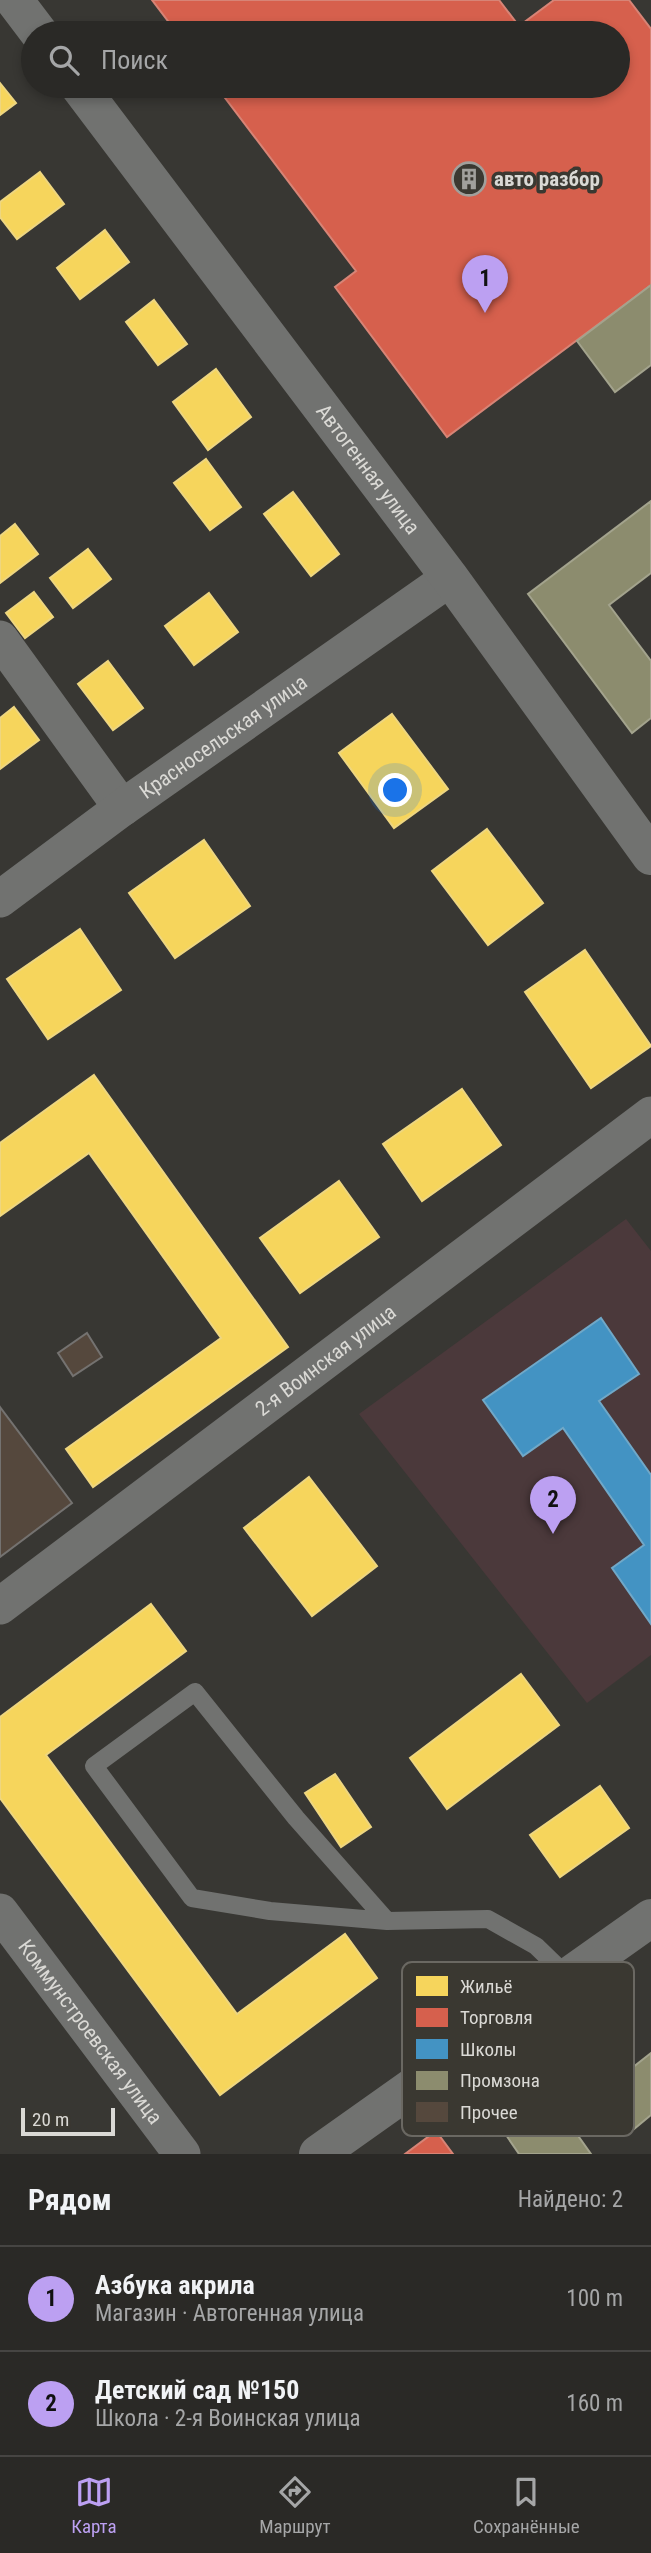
<!DOCTYPE html>
<html lang="ru">
<head>
<meta charset="utf-8">
<style>
	:root { --surface:#2a2926; --page:#363532; --text:#f1f3f6; --muted:#a5a6a7; --line:#464543; --accent:#bca0f2 }
	body { margin:0; font-family:"Roboto Condensed",sans-serif; background:var(--page); color:var(--text) }
	.scale { position:absolute; left:21px; bottom:18px; width:94px; box-sizing:border-box; padding-left:7px; border:4px solid #dad9d5; border-top:0; font-size:19px; line-height:24px; white-space:nowrap; color:#dad9d5; -webkit-text-stroke:5px #3a3831; paint-order:stroke }
	.you { position:absolute; left:396px; top:791px; width:24px; height:24px; margin:-18px; border:5px solid #fff; border-radius:50%; background:#1a73e8; box-shadow:0 0 0 10px #1a73e833 }
	.badge { display:grid; place-items:center; width:46px; height:46px; border-radius:50%; background:var(--accent); color:#111; font-size:23px; font-weight:700 }
	.pin { position:absolute; translate:-50% -58px; filter:drop-shadow(0 2px 4px #0008) }
	.pin::after { content:''; position:absolute; top:37px; width:24px; height:21px; background:inherit; clip-path:polygon(0 0,100% 0,50% 100%) }
	.list { margin:0; padding:0; list-style:none }
	h2 { display:flex; justify-content:space-between; align-items:center; height:91px; margin:0; padding:0 28px; font-size:30px }
	h2 small { font-size:23px; font-weight:400; color:var(--muted) }
	.list li { display:grid; grid-template-columns:46px 1fr auto; gap:21px; align-items:center; box-sizing:border-box; height:105px; padding:0 28px; border-top:2px solid var(--line) }
	.list b { display:block; font-size:26px; white-space:nowrap }
	.list p { margin:0; font-size:23px; white-space:nowrap; color:var(--muted) }
	.list em { font-size:23px; font-style:normal; color:var(--muted) }
	.icon { flex:none; width:38px; height:38px; fill:none; stroke:currentColor; stroke-width:2; stroke-linecap:round; stroke-linejoin:round }
	.map { position:relative; flex:none; width:651px; height:2154px; overflow:hidden }
	.search { position:absolute; background:var(--surface); box-shadow:0 4px 10px #0003; left:21px; right:21px; top:21px; height:77px; display:flex; align-items:center; gap:18px; box-sizing:border-box; padding:0 24px; border-radius:38px; color:var(--muted); font-size:26px }
	.sheet { height:301px; background:var(--surface) }
	nav { display:flex; justify-content:space-around; align-items:center; box-sizing:border-box; height:98px; border-top:2px solid var(--line); background:var(--surface); font-size:19px; color:var(--muted) }
	nav a { display:grid; justify-items:center; gap:4px }
	nav .on { color:var(--accent) }
	.map>svg:first-child { display:block }
	.education { fill:#4b393b }
	.homes { fill:#f6d55c; stroke:#eed680; stroke-width:2 }
	.shops { fill:#d6604d; stroke:#d78476; stroke-width:2 }
	.schools { fill:#4393c3; stroke:#70a8c8; stroke-width:2 }
	.industry { fill:#8c8c6e; stroke:#a3a38d; stroke-width:2 }
	.building { fill:#55483d; stroke:#747270; stroke-width:2 }
	.lines { fill:none; stroke-linecap:round; stroke-linejoin:round }
	.service { stroke:#717270; stroke-width:18 }
	.minor { stroke:#717270; stroke-width:37 }
	.tertiary { stroke:#717270; stroke-width:38 }
	.labels { text-anchor:middle; dominant-baseline:central; stroke-width:7; stroke-linejoin:round; paint-order:stroke }
	.poi-label { font-size:21px; font-weight:bold; fill:#dad9d5; stroke:#3a3831; text-anchor:start }
	.street-label { font-size:21px; fill:#dad9d5; stroke:#3a3831 }
	.key { fill:#3a3831; stroke:#6a6862; stroke-width:2 }
	.key-label { font-size:19px; fill:#dad9d5 }
</style>
</head>
<body>
<div class="map">
<svg width="651" height="2154" viewBox="0 0 651 2154">
	<rect width="100%" height="100%" fill="#383733"/>
	<path class="education" d="M626,1219L651,1251V1655L587,1703L359,1414Z"/>
	<g class="homes">
		<path d="M0,83L16,103L0,115Z"/>
		<path d="M40,172L64,204L17,239L0,217V202Z"/>
		<path d="M105,230L129,262L80,299L57,268Z"/>
		<path d="M154,300L187,344L158,365L126,322Z"/>
		<path d="M216,369L251,417L208,450L173,402Z"/>
		<path d="M206,459L241,507L210,530L174,483Z"/>
		<path d="M293,492L339,554L311,576L264,514Z"/>
		<path d="M15,524L38,554L0,583V536Z"/>
		<path d="M88,549L111,579L73,608L50,578Z"/>
		<path d="M34,592L53,617L25,638L6,613Z"/>
		<path d="M209,593L238,632L194,665L165,626Z"/>
		<path d="M108,661L143,708L113,730L78,684Z"/>
		<path d="M14,707L39,740L0,769V718Z"/>
		<path d="M392,714L448,789L394,828L339,753Z"/>
		<path d="M487,829L543,903L488,945L432,871Z"/>
		<path d="M204,840L250,906L175,958L129,893Z"/>
		<path d="M80,929L121,990L48,1039L7,979Z"/>
		<path d="M585,950L651,1046L591,1088L525,992Z"/>
		<path d="M94,1075L288,1347L93,1487L66,1449L221,1338L89,1153L0,1216V1143Z"/>
		<path d="M462,1089L501,1145L422,1201L383,1144Z"/>
		<path d="M339,1181L379,1237L300,1293L260,1238Z"/>
		<path d="M309,1477L377,1566L312,1616L244,1528Z"/>
		<path d="M151,1604L186,1651L46,1755L237,2014L345,1934L377,1978L220,2095L0,1798V1717Z"/>
		<path d="M521,1674L559,1725L447,1809L410,1758Z"/>
		<path d="M335,1774L371,1827L341,1847L305,1793Z"/>
		<path d="M600,1786L629,1828L560,1877L530,1835Z"/>
	</g>
	<g class="shops">
		<path d="M152,0H499L519,26L554,0H629L651,29V285L447,437L335,287L356,271L216,86H618V33H177Z"/>
		<path d="M436,2131L453,2154H405Z"/>
	</g>
	<path class="schools" d="M601,1318L639,1374L599,1401L651,1475V1624L612,1568L644,1545L563,1428L523,1456L483,1400Z"/>
	<g class="industry">
		<path d="M651,285V365L615,392L577,341Z"/>
		<path d="M651,501V573L609,605L651,661V718L632,733L528,594Z"/>
		<path d="M651,2053V2115L634,2129L604,2090Z"/>
		<path d="M540,2082L591,2154H519L493,2116Z"/>
	</g>
	<g class="building">
		<path d="M87,1333L102,1357L73,1376L58,1353Z"/>
		<path d="M0,1407L72,1503L0,1557Z"/>
	</g>
	<g class="lines">
		<path class="service" d="M387,1921L296,1818L195,1692L94,1766L192,1898L270,1911L387,1921L488,1919L536,1946L568,1977"/>
		<g class="minor">
			<path d="M0,639L122,808"/>
			<path id="s1" d="M0,899L122,808L450,578"/>
			<path id="s2" d="M0,1606L651,1115"/>
			<path id="s3" d="M0,1912L182,2154"/>
		</g>
		<g class="tertiary">
			<path d="M14,0L39,33"/>
			<path id="s4" d="M79,86L450,578L651,856"/>
			<path d="M318,2154L651,1918"/>
		</g>
	</g>
	<defs>
		<symbol id="building-ring" viewBox="-11 -11 22 22"><circle r="9.5" fill="#3a3831" stroke="#a1a09c" stroke-width="1.5"/><path d="M-4-6H4V6H1V3H-1V6H-4ZM-2.5-4.3h1.7v1.8h-1.7ZM.8-4.3h1.7v1.8H.8ZM-2.5-1h1.7V.8h-1.7ZM.8-1h1.7V.8H.8Z" fill="#a1a09c"/></symbol>
	</defs>
	<g fill-rule="evenodd">
		<use href="#building-ring" x="450" y="160" width="38" height="38"/>
	</g>
	<g class="labels">
		<g class="poi-label">
			<text x="494" y="179">авто разбор</text>
		</g>
		<g class="street-label">
			<text stroke="none"><textPath href="#s4" startOffset="480">Автогенная улица</textPath></text>
			<text stroke="none"><textPath href="#s1" startOffset="276">Красносельская улица</textPath></text>
			<text stroke="none"><textPath href="#s2" startOffset="408">2-я Воинская улица</textPath></text>
			<text stroke="none"><textPath href="#s3" startOffset="150">Коммунстроевская улица</textPath></text>
		</g>
	</g>
	<rect x="402" y="1962" width="232" height="174" rx="10" class="key"/>
	<rect x="416" y="1976" width="32" height="20" fill="#f6d55c"/>
	<rect x="416" y="2008" width="32" height="19" fill="#d6604d"/>
	<rect x="416" y="2039" width="32" height="20" fill="#4393c3"/>
	<rect x="416" y="2071" width="32" height="19" fill="#8c8c6e"/>
	<rect x="416" y="2102" width="32" height="20" fill="#55483d"/>
	<g class="key-label">
		<text x="460" y="1993">Жильё</text>
		<text x="460" y="2024">Торговля</text>
		<text x="460" y="2056">Школы</text>
		<text x="460" y="2087">Промзона</text>
		<text x="460" y="2119">Прочее</text>
	</g>
</svg>
<div class="scale">20 m</div>
<div class="you"></div>
<div class="pin badge" style="left:485px;top:313px">1</div>
<div class="pin badge" style="left:553px;top:1534px">2</div>
<div class="search"><svg class="icon" aria-label="search" viewBox="0 0 24 24"><circle cx="10" cy="10" r="6"/><path d="M15 15l6 6"/></svg>Поиск</div>
</div>
<section class="sheet">
<h2>Рядом<small>Найдено: 2</small></h2>
<ul class="list">
<li><span class="badge">1</span><div><b>Азбука акрила</b><p>Магазин · Автогенная улица</p></div><em>100 m</em></li>
<li><span class="badge">2</span><div><b>Детский сад №150</b><p>Школа · 2-я Воинская улица</p></div><em>160 m</em></li>
</ul>
</section>
<nav>
<a class="on"><svg class="icon" aria-label="map" viewBox="0 0 24 24"><path d="M3 6l6-2 6 2 6-2v14l-6 2-6-2-6 2zM9 4v14M15 6v14"/></svg>Карта</a>
<a><svg class="icon" aria-label="directions" viewBox="0 0 24 24"><path d="M12 3l9 9-9 9-9-9zM9 14v-3h6M13 9l2 2-2 2"/></svg>Маршрут</a>
<a><svg class="icon" aria-label="saved" viewBox="0 0 24 24"><path d="M7 4h10v16l-5-4-5 4z"/></svg>Сохранённые</a>
</nav>
</body>
</html>
